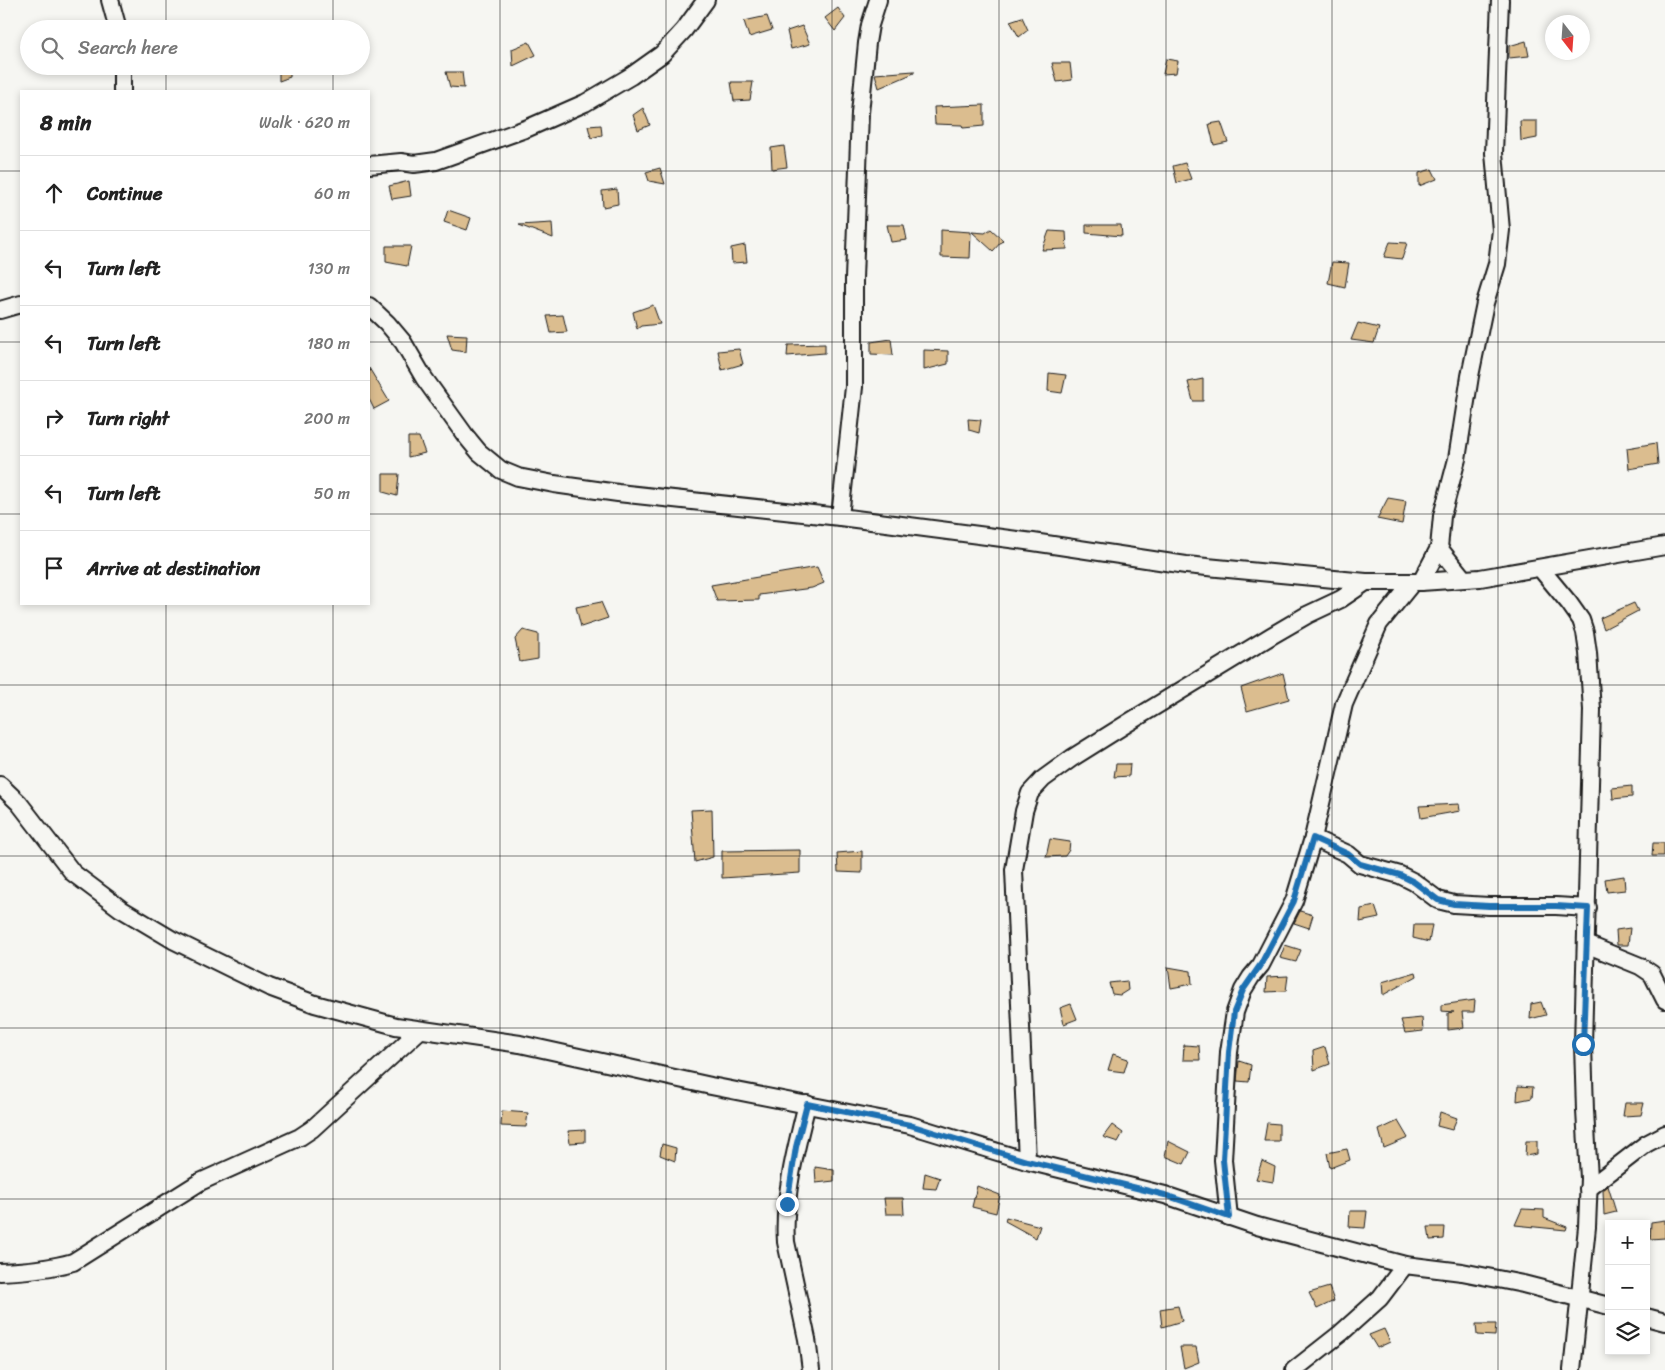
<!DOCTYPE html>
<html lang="en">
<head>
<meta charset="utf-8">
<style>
	:root { --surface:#fff; --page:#f2f2f2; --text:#222; --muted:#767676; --line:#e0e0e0 }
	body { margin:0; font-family:Sriracha,sans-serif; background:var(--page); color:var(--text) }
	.controls { position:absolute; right:15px; bottom:15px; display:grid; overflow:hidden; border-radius:0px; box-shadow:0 2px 8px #0003 }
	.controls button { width:45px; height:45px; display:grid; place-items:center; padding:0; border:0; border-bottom:1px solid var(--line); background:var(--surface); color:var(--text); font:25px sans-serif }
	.compass { position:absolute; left:1545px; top:15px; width:45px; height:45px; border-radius:50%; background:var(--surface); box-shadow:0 2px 8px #0003; rotate:163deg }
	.stop { position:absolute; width:15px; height:15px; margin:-11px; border:4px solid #1f6fb2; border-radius:50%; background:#fff }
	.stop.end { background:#1f6fb2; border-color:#fff; box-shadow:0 1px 5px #0008 }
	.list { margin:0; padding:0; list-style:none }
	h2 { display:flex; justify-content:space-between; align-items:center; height:65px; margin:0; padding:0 20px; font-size:21px }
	h2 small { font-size:16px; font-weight:400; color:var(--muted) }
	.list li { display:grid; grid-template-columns:32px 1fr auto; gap:15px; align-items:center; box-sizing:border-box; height:75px; padding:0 20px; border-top:1px solid var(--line) }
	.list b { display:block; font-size:19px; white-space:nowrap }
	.list em { font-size:16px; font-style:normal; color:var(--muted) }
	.icon { flex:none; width:28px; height:28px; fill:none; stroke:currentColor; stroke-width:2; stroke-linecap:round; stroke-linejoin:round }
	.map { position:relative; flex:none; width:1665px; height:1370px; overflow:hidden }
	.search { position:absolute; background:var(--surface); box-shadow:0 2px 8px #0003; left:20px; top:20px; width:350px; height:55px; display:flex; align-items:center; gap:12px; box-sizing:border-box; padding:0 18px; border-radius:28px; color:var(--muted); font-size:19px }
	.panel { position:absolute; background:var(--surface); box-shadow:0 2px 8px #0003; left:20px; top:90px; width:350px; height:515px; border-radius:0px }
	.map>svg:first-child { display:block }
	.building { fill:#dbbd8f; stroke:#1c1c1c }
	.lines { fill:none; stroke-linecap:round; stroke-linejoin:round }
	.minor-casing { stroke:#1c1c1c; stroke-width:20 }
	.minor { stroke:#f6f6f2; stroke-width:16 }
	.route { stroke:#1f6fb2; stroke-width:6 }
	.grid { fill:none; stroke:#1c1c1c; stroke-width:1; stroke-opacity:0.55 }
</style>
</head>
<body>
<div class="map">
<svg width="1665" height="1370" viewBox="0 0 1665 1370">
	<rect width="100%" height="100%" fill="#f6f6f2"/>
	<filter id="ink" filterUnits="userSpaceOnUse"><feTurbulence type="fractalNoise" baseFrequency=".02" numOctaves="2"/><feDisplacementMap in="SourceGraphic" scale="10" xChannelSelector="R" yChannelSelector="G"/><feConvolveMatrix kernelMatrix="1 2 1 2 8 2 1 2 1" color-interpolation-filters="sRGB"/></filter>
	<g filter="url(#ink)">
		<g class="building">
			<path d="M838,8L845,18L835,31L825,18Z"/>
			<path d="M767,16L772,30L749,37L744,21Z"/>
			<path d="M1022,17L1028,30L1019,37L1010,21Z"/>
			<path d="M802,26L810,44L791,49L787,31Z"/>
			<path d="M1526,41L1529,56L1509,58V46Z"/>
			<path d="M529,42L536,55L513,66L512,49Z"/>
			<path d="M1166,59L1178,61L1176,73L1163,74Z"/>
			<path d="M1052,63H1070L1072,80L1057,82Z"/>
			<path d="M279,66H290V77L279,81Z"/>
			<path d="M914,71V73L879,88L875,74Z"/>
			<path d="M446,72H462L464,88L450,87Z"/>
			<path d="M731,82H753L750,100L734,101Z"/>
			<path d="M984,105V126L963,128L962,125L935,124L934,107Z"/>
			<path d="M643,108L650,125L638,130L633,115Z"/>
			<path d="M1520,121H1537V138L1521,141Z"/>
			<path d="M1221,122L1228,142L1214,145L1209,124Z"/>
			<path d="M601,125L602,135L591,138L588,126Z"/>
			<path d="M784,146L787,167L772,169L771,148Z"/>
			<path d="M1185,163L1191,179L1177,183L1173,166Z"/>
			<path d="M660,168L665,184L649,181L646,172Z"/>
			<path d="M1432,169L1437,179L1419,186V173Z"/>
			<path d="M409,181L411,196L392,199L389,186Z"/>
			<path d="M617,189L618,204L603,207L602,191Z"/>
			<path d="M448,210L471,218L467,230L444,222Z"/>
			<path d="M552,223L553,238L519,225Z"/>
			<path d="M887,225H904L907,240L891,242Z"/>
			<path d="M1086,225H1121L1122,236L1086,233Z"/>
			<path d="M991,229L1003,240L993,251L972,232L985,233Z"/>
			<path d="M941,230L971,232L970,258L941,257Z"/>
			<path d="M1049,231L1066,232L1067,249L1042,250Z"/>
			<path d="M1390,242L1407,243L1402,259L1384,257Z"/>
			<path d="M745,245L747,262L732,263L731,248Z"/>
			<path d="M386,246H411L407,266L386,262Z"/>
			<path d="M1332,262L1349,263L1345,287L1328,283Z"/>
			<path d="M653,305L660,324L641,326L637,329L633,312Z"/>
			<path d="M563,315L567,332L551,333L547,316Z"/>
			<path d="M1358,323L1379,328L1374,343L1351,340Z"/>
			<path d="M447,334L467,335L466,352L452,350Z"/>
			<path d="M891,339L893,355L871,354V342Z"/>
			<path d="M825,344V353L787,356L788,345Z"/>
			<path d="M739,349L743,364L722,370L718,351Z"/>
			<path d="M924,350L948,351V364L924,370Z"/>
			<path d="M369,368L389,401L374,409L369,399Z"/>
			<path d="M1049,373L1066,375L1062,393L1048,391Z"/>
			<path d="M1203,379V401H1193L1188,382Z"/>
			<path d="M968,419L981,420L979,433L969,430Z"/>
			<path d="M408,437H419L425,453L408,457Z"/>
			<path d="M1656,443L1658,464L1629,469L1627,448Z"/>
			<path d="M383,474H399L397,496L383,492Z"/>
			<path d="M1388,498L1406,501L1402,524L1377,519Z"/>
			<path d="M817,567L824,583L812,588L759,595V600L717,601L711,585Z"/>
			<path d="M601,602L608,618L581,627L576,607Z"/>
			<path d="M1634,603L1638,611L1604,629L1600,618Z"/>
			<path d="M523,630L538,634V659L520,662L515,639Z"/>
			<path d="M1283,673L1289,699L1247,711L1241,688Z"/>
			<path d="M1116,764H1130L1129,776L1114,777Z"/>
			<path d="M1632,786V797L1613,799L1612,788Z"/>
			<path d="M1459,804L1460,811L1421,818L1419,806Z"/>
			<path d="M712,809L713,857L695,862L691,810Z"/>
			<path d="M1050,839L1070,842L1069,850L1065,856L1046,857Z"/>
			<path d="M1653,843H1664V856H1652Z"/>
			<path d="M800,850V873L722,878V851Z"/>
			<path d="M862,851V873L838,872L837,853Z"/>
			<path d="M1624,876L1625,890L1607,892L1605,879Z"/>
			<path d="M1375,906L1379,918L1360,922L1361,909Z"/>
			<path d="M1300,911L1313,915L1309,928L1294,923Z"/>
			<path d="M1414,925H1432L1429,942L1413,938Z"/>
			<path d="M1630,928L1628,945H1617L1616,930Z"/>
			<path d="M1285,945L1301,950L1296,962L1280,958Z"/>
			<path d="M1168,967L1191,971L1192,984L1171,988Z"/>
			<path d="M1416,972L1417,976L1383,995L1382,982Z"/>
			<path d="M1288,976L1286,991L1266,992L1267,977Z"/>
			<path d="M1127,981L1128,990L1120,995L1112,994L1109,983Z"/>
			<path d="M1475,1000L1474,1012H1462L1464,1028L1448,1030V1013L1454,1012L1441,1011V1005Z"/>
			<path d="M1541,1002L1546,1015L1530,1019L1531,1004Z"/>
			<path d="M1071,1004L1077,1019L1064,1024L1060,1008Z"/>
			<path d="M1422,1018L1423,1031L1405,1033L1401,1020Z"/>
			<path d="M1184,1045L1199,1046L1200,1060H1183Z"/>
			<path d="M1325,1047L1330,1064L1314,1070L1313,1051Z"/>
			<path d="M1113,1054L1128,1059L1124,1072L1108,1070Z"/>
			<path d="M1239,1061L1251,1065L1249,1082L1237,1081Z"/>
			<path d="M1518,1086L1533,1087L1532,1098L1517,1101Z"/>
			<path d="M1625,1103H1644L1641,1115L1623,1116Z"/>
			<path d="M502,1111L528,1113L526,1127L501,1126Z"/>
			<path d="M1440,1112L1457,1118L1452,1130L1437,1126Z"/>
			<path d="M1398,1121L1408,1138L1384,1148L1379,1130Z"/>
			<path d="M1267,1123L1279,1124V1141H1264Z"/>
			<path d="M1112,1125L1123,1133L1118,1142L1103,1137Z"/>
			<path d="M585,1130V1142L570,1143L568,1131Z"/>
			<path d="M1168,1141L1190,1152L1184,1164L1165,1156Z"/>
			<path d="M1526,1141H1537V1154L1525,1156Z"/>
			<path d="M662,1144L676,1148L675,1161L660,1155Z"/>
			<path d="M1347,1149L1350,1160L1330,1168L1327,1153Z"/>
			<path d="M1262,1161L1275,1167L1273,1182L1256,1179Z"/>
			<path d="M815,1167L834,1170V1181L816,1183Z"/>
			<path d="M925,1173L940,1178L936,1189L923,1188Z"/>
			<path d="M977,1186L1000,1195L996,1213L972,1207Z"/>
			<path d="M1608,1186L1616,1212L1604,1215L1603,1190Z"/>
			<path d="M884,1198H903L904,1214H886Z"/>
			<path d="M1522,1209L1544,1210V1218L1567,1227L1566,1230L1515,1225Z"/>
			<path d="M1350,1211H1367L1365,1228L1349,1227Z"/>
			<path d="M1006,1217L1040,1226L1036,1238L1005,1221Z"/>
			<path d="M1665,1220V1238L1650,1239L1651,1222Z"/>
			<path d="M1428,1227H1445L1444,1239L1430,1240Z"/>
			<path d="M1329,1287L1334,1301L1317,1309L1309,1293Z"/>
			<path d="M1178,1306L1182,1321L1162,1327L1160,1309Z"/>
			<path d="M1476,1324H1496L1495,1336L1477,1335Z"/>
			<path d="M1384,1329L1390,1342L1377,1348L1369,1335Z"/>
			<path d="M1180,1347H1196L1199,1362L1184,1368Z"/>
		</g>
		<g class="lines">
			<defs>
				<g id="minor">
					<path d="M110,0L118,29"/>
					<path d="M122,66V91"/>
					<path d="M369,165L401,162L414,164L436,161L528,128L585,103L631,76L662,54L684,30L706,0"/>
					<path d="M369,306L387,323L403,342L424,378L465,435L479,452L501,470L518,477L554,484L618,493L840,517L1033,542L1186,565L1366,582H1421L1480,578L1665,546"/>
					<path d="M0,310L21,304"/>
					<path d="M840,517L854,387V279L860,113L867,43L870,25L878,0"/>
					<path d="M1439,548L1463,578"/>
					<path d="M1540,568L1569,603L1581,620L1585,632L1588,653L1592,710L1583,1044L1585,1111L1589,1178L1587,1227L1572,1370"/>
					<path d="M1421,582L1439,548L1442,516L1457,459L1470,376L1485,303L1497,264L1501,230L1494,153L1500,0"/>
					<path d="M0,785L19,803L73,873L121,909L173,940L236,971L269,987L315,1004L396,1026L520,1044L711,1086L910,1125L1027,1161L1165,1195L1257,1226L1405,1265L1462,1272L1523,1284L1609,1306"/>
					<path d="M1313,838L1348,854L1360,864L1400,875L1414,882L1438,900L1454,904L1489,906H1556L1588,908"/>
					<path d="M1586,944L1640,966L1652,974L1665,1000"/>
					<path d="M807,1104C796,1147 783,1199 786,1242L807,1339L811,1370"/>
					<path d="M1027,1161L1014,870L1024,811L1030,793L1043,779L1072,758L1131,721L1271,636L1307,615L1341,599L1366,582"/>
					<path d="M1588,1189L1646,1144L1665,1134"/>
					<path d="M1229,1217L1223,1160L1229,1052L1235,1012L1243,990L1251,977L1261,965L1294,901L1313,838L1344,704L1379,624L1413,582"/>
					<path d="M0,1272C25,1271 49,1269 73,1262L200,1182L300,1137L312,1129L420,1030"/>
					<path d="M1646,1317L1665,1322"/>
					<path d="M1294,1370L1341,1333L1380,1298L1405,1265"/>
				</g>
			</defs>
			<use href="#minor" class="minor-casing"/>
			<use href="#minor" class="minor"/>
		</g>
	</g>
	<g class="lines" filter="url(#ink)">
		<path class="route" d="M787,1204L796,1147L807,1104L910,1125L1027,1161L1165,1195L1229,1217L1223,1160L1229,1052L1234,1012L1243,990L1261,964L1294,901L1313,838L1348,854L1360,864L1400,875L1414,882L1438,900L1454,904L1489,906H1556L1588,908L1583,1044"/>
	</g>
	<path class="grid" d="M166,0V29M333,0V29M500,0V1370M666,0V1370M832,0V1370M999,0V1370M1166,0V1370M1332,0V1370M1498,0V1370M166,66V91M333,66V91M0,171H21M369,171H1665M0,342H21M369,342H1665M0,514H21M369,514H1665M166,604V1370M333,604V1370M0,685H1665M0,856H1665M0,1028H1665M0,1199H1665"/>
</svg>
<div class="controls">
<button>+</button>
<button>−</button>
<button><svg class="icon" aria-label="layers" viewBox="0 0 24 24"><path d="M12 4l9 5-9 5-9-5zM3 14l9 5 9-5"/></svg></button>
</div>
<svg class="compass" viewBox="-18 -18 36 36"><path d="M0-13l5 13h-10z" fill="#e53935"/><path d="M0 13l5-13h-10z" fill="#767676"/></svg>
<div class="stop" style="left:1583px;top:1044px"></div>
<div class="stop end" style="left:787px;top:1204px"></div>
<div class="search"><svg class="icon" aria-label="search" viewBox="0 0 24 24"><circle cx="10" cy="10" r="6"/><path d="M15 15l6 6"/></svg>Search here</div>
<section class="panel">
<h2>8 min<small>Walk · 620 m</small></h2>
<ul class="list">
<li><svg class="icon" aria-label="ahead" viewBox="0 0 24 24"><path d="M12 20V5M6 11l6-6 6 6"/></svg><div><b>Continue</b></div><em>60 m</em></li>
<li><svg class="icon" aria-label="left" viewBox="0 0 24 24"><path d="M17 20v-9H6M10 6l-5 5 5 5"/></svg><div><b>Turn left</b></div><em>130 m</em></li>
<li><svg class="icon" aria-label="left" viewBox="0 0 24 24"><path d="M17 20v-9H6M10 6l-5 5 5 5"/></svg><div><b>Turn left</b></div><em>180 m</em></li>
<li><svg class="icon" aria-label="right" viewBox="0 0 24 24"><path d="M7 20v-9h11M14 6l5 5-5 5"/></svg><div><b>Turn right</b></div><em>200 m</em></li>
<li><svg class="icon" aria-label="left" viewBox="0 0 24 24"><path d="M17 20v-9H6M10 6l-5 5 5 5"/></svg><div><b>Turn left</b></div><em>50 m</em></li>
<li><svg class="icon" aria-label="arrive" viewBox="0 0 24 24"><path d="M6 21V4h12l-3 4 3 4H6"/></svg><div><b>Arrive at destination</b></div></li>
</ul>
</section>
</div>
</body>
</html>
